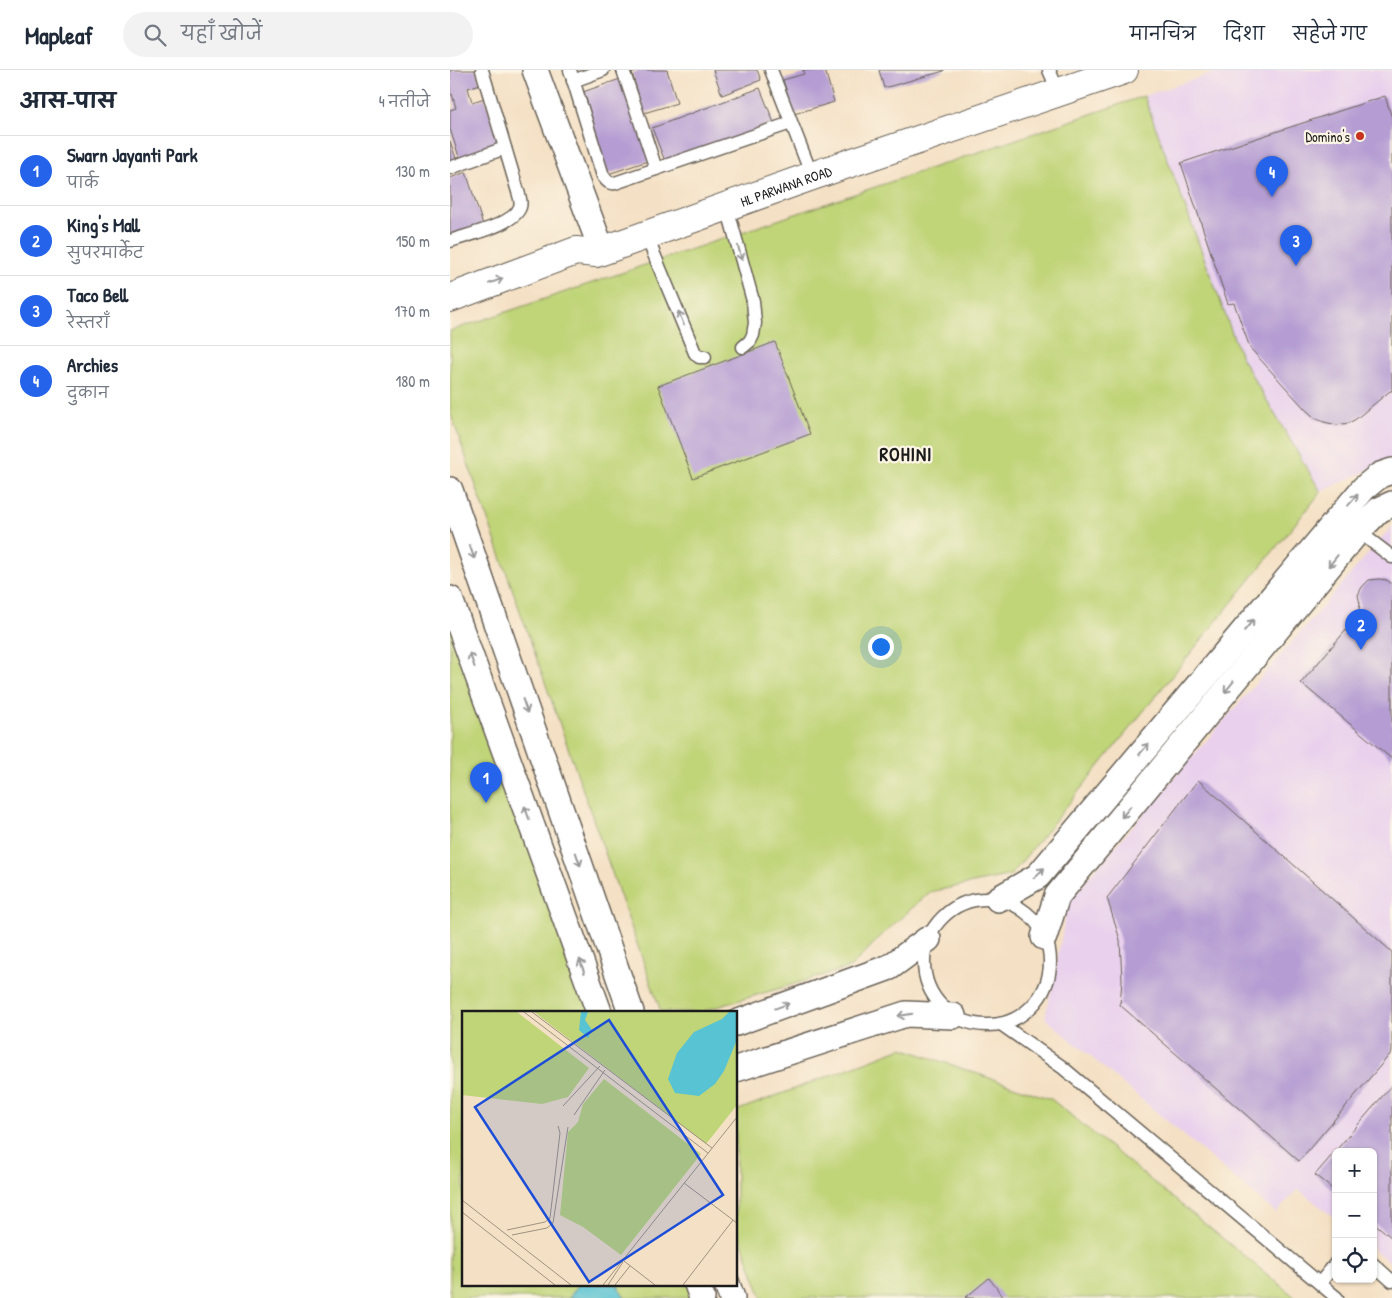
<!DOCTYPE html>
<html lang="hi">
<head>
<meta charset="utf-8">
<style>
	:root { --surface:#fff; --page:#f2f2f3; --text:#1f2937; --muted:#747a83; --line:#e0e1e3; --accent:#2563eb }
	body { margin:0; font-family:"Patrick Hand","Playpen Sans Deva",sans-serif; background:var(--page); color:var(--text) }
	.controls { position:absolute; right:15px; bottom:15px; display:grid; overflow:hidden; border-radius:8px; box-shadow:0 1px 4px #0004 }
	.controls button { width:45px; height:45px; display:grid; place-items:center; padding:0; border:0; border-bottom:1px solid var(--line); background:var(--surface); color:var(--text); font:25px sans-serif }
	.you { position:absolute; left:430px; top:576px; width:18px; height:18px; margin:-12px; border:4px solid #fff; border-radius:50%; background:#1a73e8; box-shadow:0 0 0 8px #1a73e833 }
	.badge { display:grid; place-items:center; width:32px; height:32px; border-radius:50%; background:var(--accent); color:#fff; font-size:16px; font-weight:700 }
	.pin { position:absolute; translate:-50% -41px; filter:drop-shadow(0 1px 2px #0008) }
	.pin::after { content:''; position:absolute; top:26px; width:18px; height:15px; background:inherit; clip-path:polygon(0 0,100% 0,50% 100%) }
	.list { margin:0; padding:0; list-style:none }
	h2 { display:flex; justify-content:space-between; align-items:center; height:65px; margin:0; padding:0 20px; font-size:21px }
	h2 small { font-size:16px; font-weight:400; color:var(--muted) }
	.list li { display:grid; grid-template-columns:32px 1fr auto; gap:15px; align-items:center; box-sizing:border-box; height:70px; padding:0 20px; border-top:1px solid var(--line) }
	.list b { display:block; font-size:19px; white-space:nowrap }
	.list p { margin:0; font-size:16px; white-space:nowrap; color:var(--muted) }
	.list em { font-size:16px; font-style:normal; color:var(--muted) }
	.icon { flex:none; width:28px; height:28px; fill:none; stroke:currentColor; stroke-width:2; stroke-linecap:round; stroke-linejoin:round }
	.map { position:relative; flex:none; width:942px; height:1228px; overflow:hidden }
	header { display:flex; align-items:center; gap:30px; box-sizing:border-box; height:70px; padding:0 25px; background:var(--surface); border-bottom:1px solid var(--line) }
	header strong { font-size:24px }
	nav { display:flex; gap:28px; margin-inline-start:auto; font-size:18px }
	.search { width:350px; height:45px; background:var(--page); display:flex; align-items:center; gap:12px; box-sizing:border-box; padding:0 18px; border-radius:28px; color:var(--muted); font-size:19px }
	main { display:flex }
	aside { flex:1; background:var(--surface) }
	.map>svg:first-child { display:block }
	.built { fill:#e9d1ed }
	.green { fill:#c0d478; stroke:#6e784a }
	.water { fill:#58c3d2; stroke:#3a7077 }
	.building { fill:#b59dd3 }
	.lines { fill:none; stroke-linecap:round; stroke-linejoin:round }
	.lane-casing { stroke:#686157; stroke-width:15 }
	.street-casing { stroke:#686157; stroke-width:28 }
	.secondary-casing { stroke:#686157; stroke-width:30 }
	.lane { stroke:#fff; stroke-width:12 }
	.street { stroke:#fff; stroke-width:25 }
	.secondary { stroke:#fff; stroke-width:28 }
	.oneway { stroke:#999 }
	.poi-dot { fill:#c8321e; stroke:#fcf5e5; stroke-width:2 }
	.labels { text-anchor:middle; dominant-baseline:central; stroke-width:4.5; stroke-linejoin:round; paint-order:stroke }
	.poi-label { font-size:14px; fill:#1c1c1c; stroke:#fcf5e5; text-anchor:end }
	.street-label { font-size:14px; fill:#1c1c1c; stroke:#fcf5e5 }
	.district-label { font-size:19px; font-weight:bold; letter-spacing:1px; fill:#1c1c1c; stroke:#fcf5e5 }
	.inset-road { fill:none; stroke:#9e9281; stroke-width:1 }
	.view { fill:#1d4ed8; fill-opacity:0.15; stroke:#1d4ed8; stroke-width:2.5 }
	.inset-edge { fill:none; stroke:#1c1c1c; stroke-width:2.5 }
</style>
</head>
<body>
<header>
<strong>Mapleaf</strong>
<div class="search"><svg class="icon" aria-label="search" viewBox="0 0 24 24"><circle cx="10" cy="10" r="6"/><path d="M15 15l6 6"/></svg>यहाँ खोजें</div>
<nav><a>मानचित्र</a><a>दिशा</a><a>सहेजे गए</a></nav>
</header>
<main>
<aside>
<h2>आस-पास<small>4 नतीजे</small></h2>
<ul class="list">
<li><span class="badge">1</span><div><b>Swarn Jayanti Park</b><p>पार्क</p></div><em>130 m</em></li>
<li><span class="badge">2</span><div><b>King's Mall</b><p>सुपरमार्केट</p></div><em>150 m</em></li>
<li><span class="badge">3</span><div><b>Taco Bell</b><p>रेस्तराँ</p></div><em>170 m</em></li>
<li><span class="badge">4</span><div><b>Archies</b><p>दुकान</p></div><em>180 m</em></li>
</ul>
</aside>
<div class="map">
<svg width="942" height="1228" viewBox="0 0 942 1228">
	<rect width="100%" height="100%" fill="#fcf5e5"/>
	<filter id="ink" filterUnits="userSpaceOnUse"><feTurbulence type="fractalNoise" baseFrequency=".02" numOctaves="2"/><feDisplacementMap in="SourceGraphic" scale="10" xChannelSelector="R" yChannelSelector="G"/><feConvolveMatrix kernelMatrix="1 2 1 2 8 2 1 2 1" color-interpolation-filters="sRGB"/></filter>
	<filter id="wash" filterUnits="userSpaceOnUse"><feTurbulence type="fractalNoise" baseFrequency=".0096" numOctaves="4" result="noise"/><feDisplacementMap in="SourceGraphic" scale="20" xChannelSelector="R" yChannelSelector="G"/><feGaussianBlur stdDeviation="1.12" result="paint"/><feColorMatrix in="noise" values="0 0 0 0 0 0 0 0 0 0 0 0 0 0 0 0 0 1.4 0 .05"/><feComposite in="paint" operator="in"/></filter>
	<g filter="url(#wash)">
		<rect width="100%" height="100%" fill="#f4e0c4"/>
		<g class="built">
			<path d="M772,0H942V389L871,422L791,287L694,26Z"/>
			<path d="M942,456V1194L923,1179V1082H886V1149L848,1119L826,1143L595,948L605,903L618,831Z"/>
		</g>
		<g class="green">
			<path d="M694,26L791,287L871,422L561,805L480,822L432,865L401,897L250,942H211L0,342V261Z"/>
			<path d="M0,525L145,942H14V1214H240L245,1228H0Z"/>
			<path d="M452,978L601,1029L846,1228H312L286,1156V1041Z"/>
		</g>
		<path class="water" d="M129,1214H167L175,1228H119Z"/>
		<g id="blocks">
			<g class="building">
				<path d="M0,0H26L30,14L18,18L22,32L35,28L51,77L10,90L0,59V40L6,38L2,24L0,25Z"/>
				<path d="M191,0H217L227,33L194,43L182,3Z"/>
				<path d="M263,0H307L311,10L272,25Z"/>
				<path d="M353,0H375L384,32L344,44L333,10L354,4Z"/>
				<path d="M429,0H494V1L434,18Z"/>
				<path d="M173,8L201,90L158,104L130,23Z"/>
				<path d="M310,18L324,53L216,94L202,58Z"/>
				<path d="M935,26L942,48V321H940L906,349L899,353L887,355L874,352L865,348L855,339L800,278L784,233L778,234L731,93Z"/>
				<path d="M0,71L7,91L0,93Z"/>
				<path d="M16,102L34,158L0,169V108Z"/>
				<path d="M325,272L360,364L243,408L208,316Z"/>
				<path d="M929,509L937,510L942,514V689L851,613L908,546L910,534L908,525L912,517L919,510Z"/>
				<path d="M748,710L942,882V982L849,1091L670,935L672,910L670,870L657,828Z"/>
				<path d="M942,1015V1168L923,1152V1082H886V1122L865,1105Z"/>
				<path d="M539,1208L554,1228H515Z"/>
			</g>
		</g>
	</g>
	<g filter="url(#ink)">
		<use href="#blocks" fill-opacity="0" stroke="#686157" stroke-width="1"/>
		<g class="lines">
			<defs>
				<g id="lane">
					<path d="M120,0L153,106C157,111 159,114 165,113L341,53"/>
					<path d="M173,0L206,99"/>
					<path d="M321,0L362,106"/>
					<path d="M599,0L609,23"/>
					<path d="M123,11L153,0"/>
					<path d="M0,98L55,78"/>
					<path d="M277,137L303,231L305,253L303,265L300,271L293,277"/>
					<path d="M196,165L245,283L249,287H255"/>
					<path d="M0,171C17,165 64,155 70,137C71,134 70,128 69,125L32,0"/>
					<path d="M908,461L942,487"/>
					<circle cx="537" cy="892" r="63"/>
					<path d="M551,954L612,997L887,1228"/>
					<path d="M923,1194L942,1211"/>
					<path d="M870,1213L886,1193"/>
				</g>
				<g id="street">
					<path d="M85,0L152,181"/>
					<path d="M0,420L181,942"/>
					<path d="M0,529L149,942"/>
					<path d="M548,829L588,806L914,418L930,405L942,401"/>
					<path d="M594,867L607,826L908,461L929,440L942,434"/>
					<path d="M286,953L440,897L478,869"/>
					<path d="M286,999L456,944L503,946"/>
					<path d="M247,1214L252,1228"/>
					<path d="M277,1214L282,1228"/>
				</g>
				<g id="secondary">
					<path id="s1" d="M0,228L126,181L146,183L362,106L674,0"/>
				</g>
			</defs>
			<use href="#lane" class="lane-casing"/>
			<use href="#street" class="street-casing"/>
			<use href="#secondary" class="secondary-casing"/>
			<use href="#lane" class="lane"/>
			<use href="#street" class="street"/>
			<use href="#secondary" class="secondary"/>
		</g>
		<defs><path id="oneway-shaft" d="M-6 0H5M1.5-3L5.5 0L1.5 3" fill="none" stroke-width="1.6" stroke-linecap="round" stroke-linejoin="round" transform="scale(1.25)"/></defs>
		<g class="oneway">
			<use href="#oneway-shaft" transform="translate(290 183) rotate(74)"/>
			<use href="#oneway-shaft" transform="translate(46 211) rotate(-21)"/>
			<use href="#oneway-shaft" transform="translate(231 248) rotate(-112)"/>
			<use href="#oneway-shaft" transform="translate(903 430) rotate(-49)"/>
			<use href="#oneway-shaft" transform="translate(22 482) rotate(71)"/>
			<use href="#oneway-shaft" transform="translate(883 491) rotate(129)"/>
			<use href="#oneway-shaft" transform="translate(799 555) rotate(-50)"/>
			<use href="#oneway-shaft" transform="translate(22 590) rotate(-110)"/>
			<use href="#oneway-shaft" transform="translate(779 617) rotate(129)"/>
			<use href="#oneway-shaft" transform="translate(75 636) rotate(71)"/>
			<use href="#oneway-shaft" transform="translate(694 679) rotate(-50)"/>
			<use href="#oneway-shaft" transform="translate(676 742) rotate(129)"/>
			<use href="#oneway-shaft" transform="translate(77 743) rotate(-110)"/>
			<use href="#oneway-shaft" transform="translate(128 789) rotate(71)"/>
			<use href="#oneway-shaft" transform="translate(589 803) rotate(-43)"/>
			<use href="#oneway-shaft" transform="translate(132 896) rotate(-110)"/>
			<use href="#oneway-shaft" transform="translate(332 936) rotate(-20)"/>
			<use href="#oneway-shaft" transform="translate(455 945) rotate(170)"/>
		</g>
	</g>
	<circle class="poi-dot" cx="910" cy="66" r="5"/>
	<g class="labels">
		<g class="poi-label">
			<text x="900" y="66">Domino's</text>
		</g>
		<g class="street-label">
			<text stroke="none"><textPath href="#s1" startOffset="356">HL PARWANA ROAD</textPath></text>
		</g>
		<g class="district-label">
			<text x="456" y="384">ROHINI</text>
		</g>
	</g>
	<g transform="translate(12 941)">
		<rect width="275" height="275" fill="#f4e0c4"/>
		<path d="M0,1H55L127,57L106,86L80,93L0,84ZM72,1H275V94L244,133ZM142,68L239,143L159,244L121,216L98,204L106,121L116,111L121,93Z" fill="#c0d478"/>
		<path d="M119,1H126L123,9L130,19L126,27L117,19ZM267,1H275L274,31L262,60L253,73L237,85L213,82L206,68L215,42L232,21L260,8Z" fill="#58c3d2"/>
		<path class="inset-road" d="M62,1L246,142M70,1L250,137M101,95L138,55M112,104L143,59M222,172L275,212M0,189L109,274M0,201L93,274M45,219L83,211L88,207L98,122L96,115M50,224L85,217L91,212L106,116M162,250L193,274M141,274L275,106M146,274L161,251M153,274L168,255M221,274L271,209"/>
		<path class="view" d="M147,9L261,184L127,271L13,96Z"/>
		<rect width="275" height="275" class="inset-edge"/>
	</g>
</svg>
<div class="controls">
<button>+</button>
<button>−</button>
<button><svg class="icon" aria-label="locate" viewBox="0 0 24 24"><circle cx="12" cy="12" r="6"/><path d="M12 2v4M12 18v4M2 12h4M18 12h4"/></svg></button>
</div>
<div class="you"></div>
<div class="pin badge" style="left:36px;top:733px">1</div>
<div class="pin badge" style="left:911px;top:580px">2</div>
<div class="pin badge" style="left:846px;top:196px">3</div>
<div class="pin badge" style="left:822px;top:127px">4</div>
</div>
</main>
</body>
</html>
